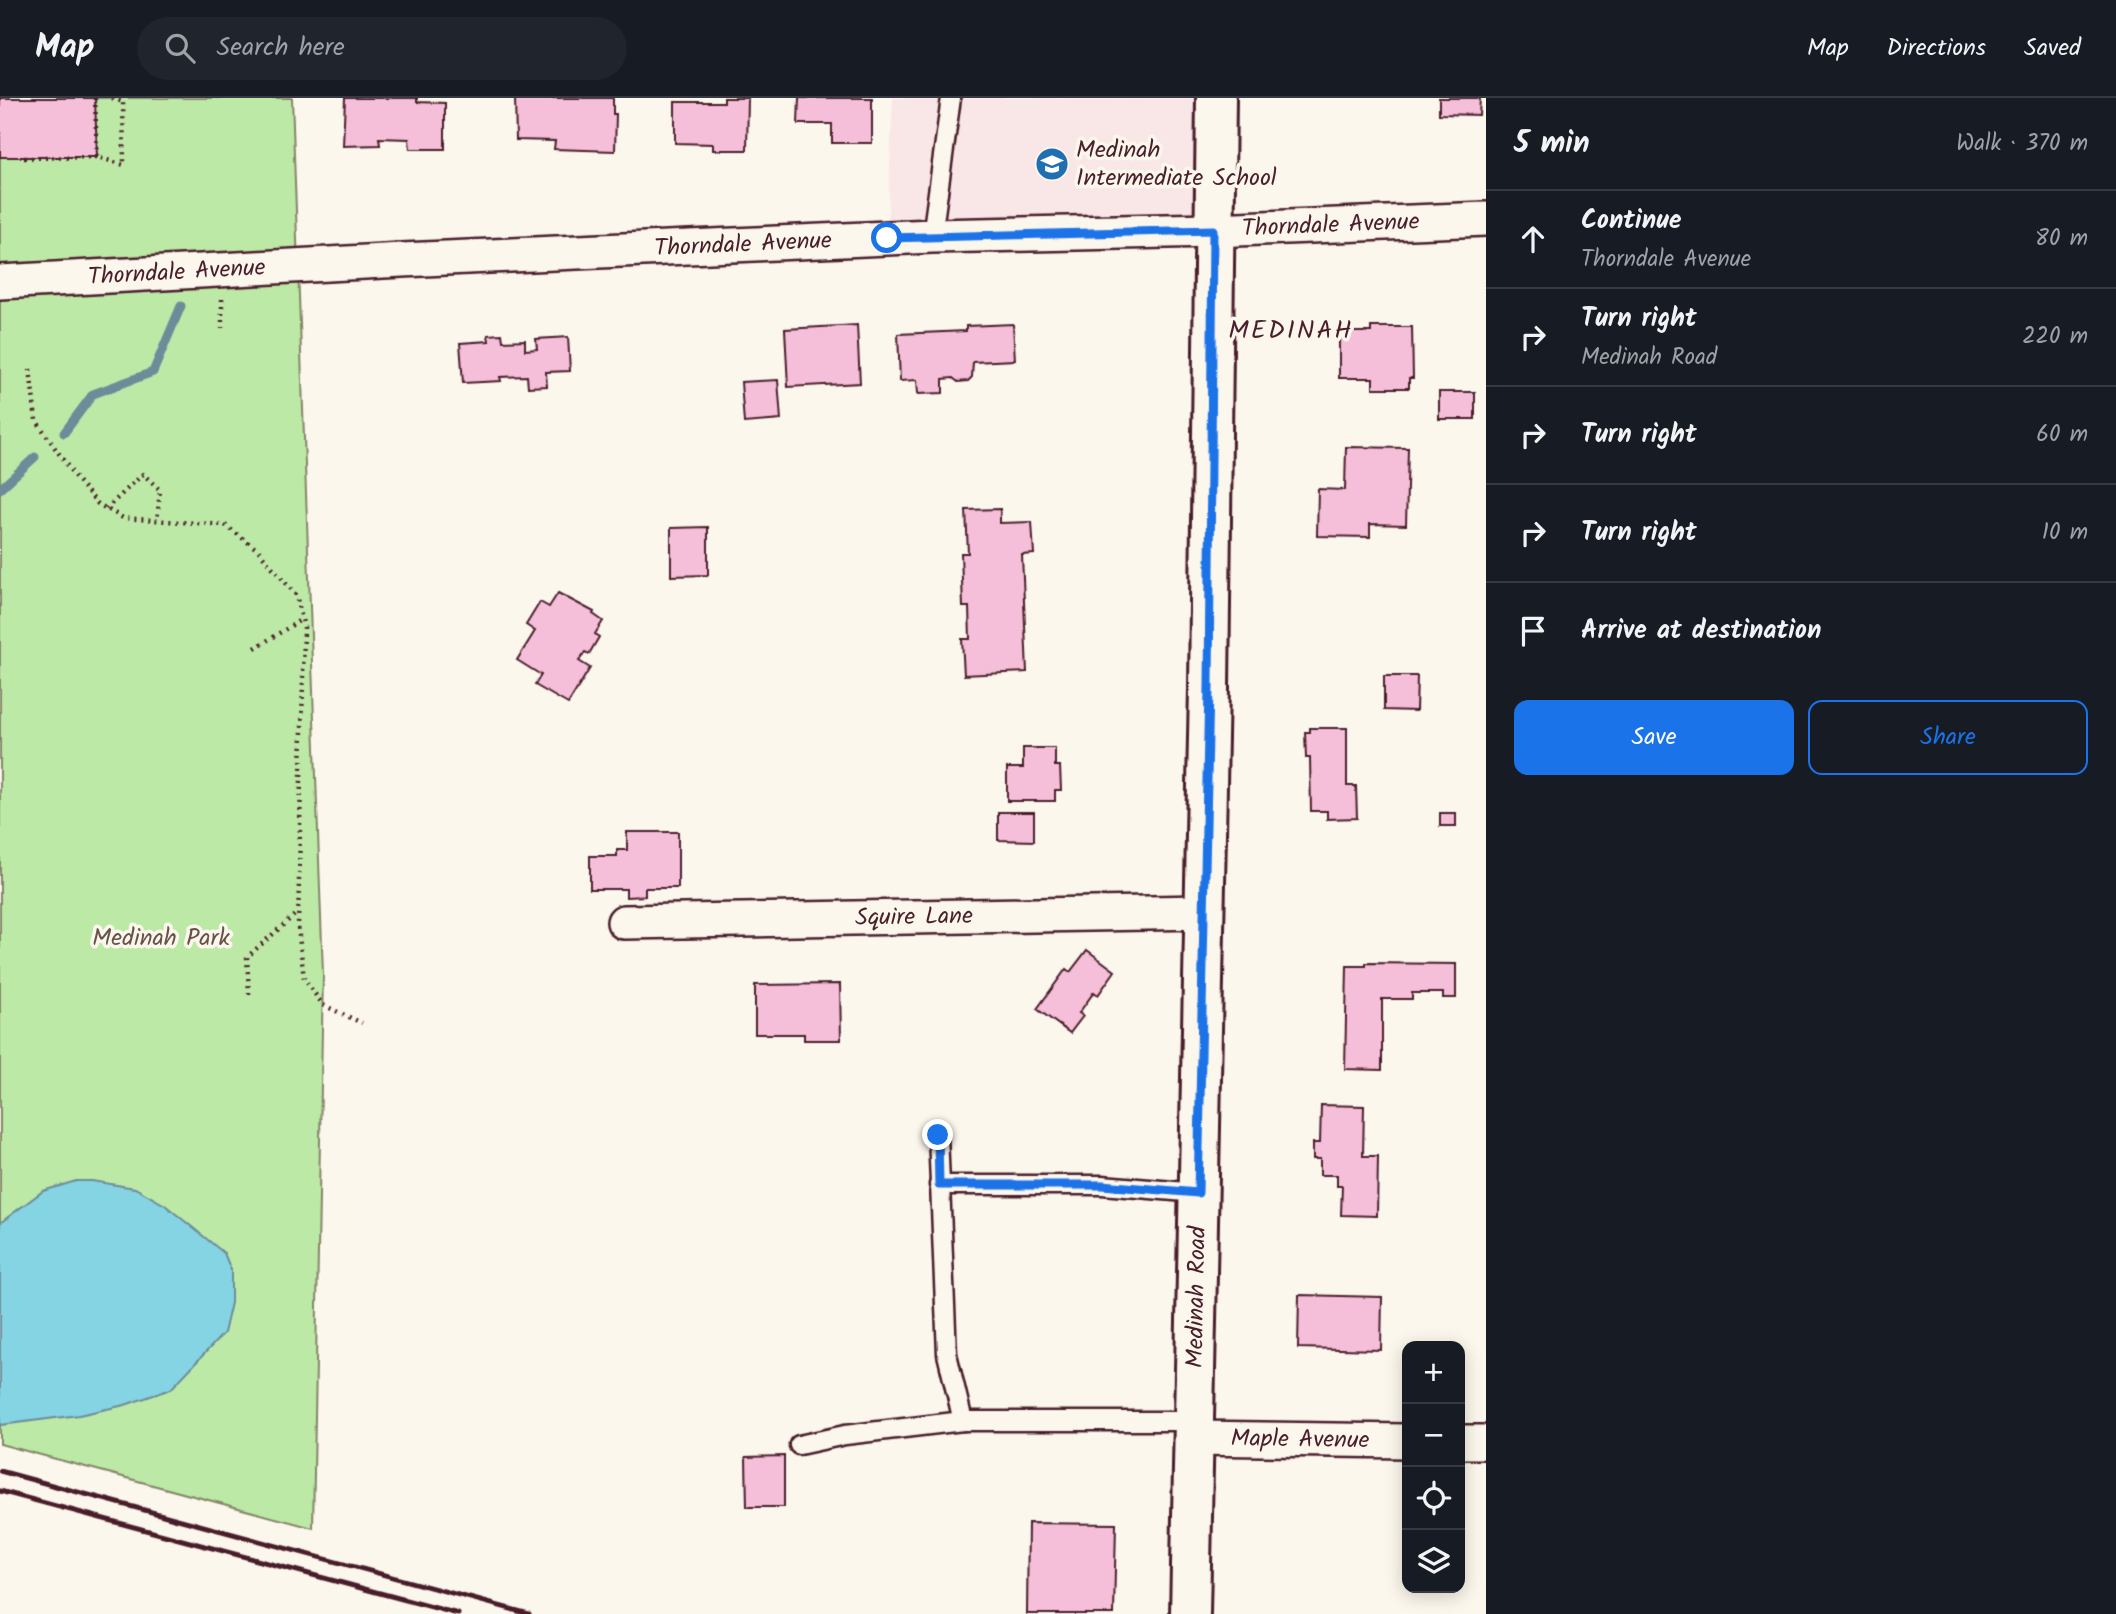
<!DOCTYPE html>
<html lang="en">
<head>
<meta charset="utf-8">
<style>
	:root { --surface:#171b24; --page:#20242c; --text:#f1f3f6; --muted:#9ea1a6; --line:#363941; --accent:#1a73e8 }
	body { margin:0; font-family:Kalam,sans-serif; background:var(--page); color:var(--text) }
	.controls { position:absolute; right:21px; bottom:21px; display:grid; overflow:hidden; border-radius:14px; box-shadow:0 4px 18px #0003 }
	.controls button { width:63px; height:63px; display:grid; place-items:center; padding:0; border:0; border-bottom:2px solid var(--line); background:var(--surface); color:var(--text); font:35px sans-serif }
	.stop { position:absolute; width:21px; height:21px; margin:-16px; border:5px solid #1a73e8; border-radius:50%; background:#fff }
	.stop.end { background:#1a73e8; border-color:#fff; box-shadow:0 2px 7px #0008 }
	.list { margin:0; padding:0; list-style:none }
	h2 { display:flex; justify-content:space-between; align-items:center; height:91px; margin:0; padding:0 28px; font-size:30px }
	h2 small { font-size:23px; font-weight:400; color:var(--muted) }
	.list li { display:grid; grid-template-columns:46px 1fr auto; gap:21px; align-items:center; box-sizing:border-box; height:98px; padding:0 28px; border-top:2px solid var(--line) }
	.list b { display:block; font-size:26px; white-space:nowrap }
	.list p { margin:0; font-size:23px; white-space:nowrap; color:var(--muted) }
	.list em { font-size:23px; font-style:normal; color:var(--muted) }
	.actions { display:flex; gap:14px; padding:21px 28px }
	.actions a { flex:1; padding:16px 0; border:2px solid var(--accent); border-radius:14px; text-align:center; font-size:24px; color:var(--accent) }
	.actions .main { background:var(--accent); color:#fff }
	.icon { flex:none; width:38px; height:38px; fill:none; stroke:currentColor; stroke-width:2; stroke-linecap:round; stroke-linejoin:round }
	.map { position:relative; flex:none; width:1486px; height:1516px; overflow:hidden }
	header { display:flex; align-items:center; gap:42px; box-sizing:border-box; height:98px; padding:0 35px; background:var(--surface); border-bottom:2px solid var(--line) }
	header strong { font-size:33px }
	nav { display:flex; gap:38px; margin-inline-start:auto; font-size:24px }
	.search { width:490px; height:63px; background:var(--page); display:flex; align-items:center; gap:18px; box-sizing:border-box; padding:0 24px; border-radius:38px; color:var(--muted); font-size:26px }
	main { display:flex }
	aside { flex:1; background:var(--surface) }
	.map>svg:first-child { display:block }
	.built { fill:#f9e6e6 }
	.green { fill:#bde9a7; stroke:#848469; stroke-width:2 }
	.water { fill:#85d4e3; stroke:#6d8c99; stroke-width:2 }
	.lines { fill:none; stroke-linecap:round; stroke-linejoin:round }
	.stream { stroke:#6d8c99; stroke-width:9 }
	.building { fill:#f5bfd9; stroke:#4a1f2b; stroke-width:2 }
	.service-casing { stroke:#4a1f2b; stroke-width:23 }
	.minor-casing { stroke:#4a1f2b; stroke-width:38 }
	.secondary-casing { stroke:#4a1f2b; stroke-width:44 }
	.path { stroke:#4a1f2b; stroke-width:4.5; stroke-dasharray:2 5; stroke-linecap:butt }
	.service { stroke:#fbf7ec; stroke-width:18 }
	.minor { stroke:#fbf7ec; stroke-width:33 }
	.secondary { stroke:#fbf7ec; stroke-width:38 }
	.rail { stroke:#4a1f2b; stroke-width:5 }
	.route { stroke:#1a73e8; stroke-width:9 }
	.labels { text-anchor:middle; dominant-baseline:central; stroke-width:7; stroke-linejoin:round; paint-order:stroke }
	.poi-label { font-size:24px; fill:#4a1f2b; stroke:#fbf7ec; text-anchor:start }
	.street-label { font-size:24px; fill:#4a1f2b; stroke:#fbf7ec }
	.park-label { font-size:24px; fill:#67524a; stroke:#fbf7ec }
	.neighbourhood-label { font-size:26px; letter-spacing:2px; fill:#4a1f2b; stroke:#fbf7ec }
</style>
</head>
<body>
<header>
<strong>Map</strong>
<div class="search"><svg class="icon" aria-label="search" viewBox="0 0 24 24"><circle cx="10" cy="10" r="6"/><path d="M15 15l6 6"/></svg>Search here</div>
<nav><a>Map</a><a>Directions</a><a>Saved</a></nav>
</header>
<main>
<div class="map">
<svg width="1486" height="1516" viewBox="0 0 1486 1516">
	<rect width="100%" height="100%" fill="#fbf7ec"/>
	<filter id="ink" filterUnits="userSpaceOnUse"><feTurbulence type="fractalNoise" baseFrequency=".0143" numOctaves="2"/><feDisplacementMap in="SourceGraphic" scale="14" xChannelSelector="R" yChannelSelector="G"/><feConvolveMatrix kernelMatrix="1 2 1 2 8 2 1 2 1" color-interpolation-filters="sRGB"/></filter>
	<g filter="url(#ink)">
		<path class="built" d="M893,0H1215L1213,132L887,140Z"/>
		<path class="green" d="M0,0H292L323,876L313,1430L0,1346Z"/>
		<path class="water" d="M76,1083H92L135,1090L165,1107L224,1155L231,1172V1205L224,1235L171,1291L125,1307L79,1317L0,1327V1125L43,1093Z"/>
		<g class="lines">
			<g class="stream">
				<path d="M64,335L93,296L153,274L181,208"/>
				<path d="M0,391L35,359"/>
			</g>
		</g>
		<g class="building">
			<path d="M0,0H95L97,59H0Z"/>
			<path d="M345,0H417V4L445,5V51H410L409,41L379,40L380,47L343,48Z"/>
			<path d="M515,0H613V16H616L615,53L554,51L555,43L516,42Z"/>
			<path d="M724,0H748L747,52H713V46L675,45V4H724Z"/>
			<path d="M799,0H872V45H832V26H798Z"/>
			<path d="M1439,0H1480L1479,17L1439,16Z"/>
			<path d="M1013,226L1015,262L973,264L972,279L968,283L958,284L953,280L943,281V295L918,296L917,282L900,283L898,236L966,233V228Z"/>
			<path d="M857,227L860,285L788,289L785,231Z"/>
			<path d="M1371,229H1412L1413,280H1409V290H1373V280H1339V234H1371Z"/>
			<path d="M502,236L503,243L525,242V252L537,251L536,241L568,239L570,273L546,274L547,288L528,289L527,278L500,279L501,283L463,285L460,245L489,243L488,237Z"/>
			<path d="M778,282L781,322L744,325L741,284Z"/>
			<rect x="1439" y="294" width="36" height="27"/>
			<path d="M1346,349L1408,350L1406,427L1370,426V439L1317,438L1318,391L1345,392Z"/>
			<path d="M1000,411V425L1032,424L1034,456L1022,457L1027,574L964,577L962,541H970L969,509H963L961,455H968L966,412Z"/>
			<path d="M708,429V477L671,478V430Z"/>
			<path d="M558,495L594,514L593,516L603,523L595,536L599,539L589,556L585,554L579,563L590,570L568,606L535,587L541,577L517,562L535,533L526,527L540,504L549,509Z"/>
			<path d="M1384,578H1417L1416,613L1384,612Z"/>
			<path d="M1310,630H1347V688H1356L1357,720L1327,721V713H1311L1310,660H1306L1305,634H1310Z"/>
			<path d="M1023,650H1055V668H1060L1061,692H1055V703H1007V670H1023Z"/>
			<path d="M998,714H1034V743L998,742Z"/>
			<rect x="1440" y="715" width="16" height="13"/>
			<path d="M627,734H678V790H645V798L626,799V791H590V758H617V752H627Z"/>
			<path d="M1087,852L1115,873L1098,897L1094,894L1079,915L1083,918L1070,935L1037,911L1066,871L1070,874Z"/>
			<path d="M1366,865L1456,866V900H1443V895H1412V901H1382V972L1345,971L1347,868H1366Z"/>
			<path d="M840,886L841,942H804V936H755V887Z"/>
			<path d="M1321,1007L1364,1008L1363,1058H1378L1377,1118L1341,1117L1342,1088H1337V1077H1320V1061H1313V1045H1320Z"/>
			<path d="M1299,1197L1382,1199L1381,1252L1298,1250Z"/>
			<path d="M784,1358V1409H747L746,1359Z"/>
			<path d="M1028,1425L1116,1426L1114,1516H1027Z"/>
		</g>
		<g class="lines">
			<defs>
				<g id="service">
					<path d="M932,138L951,0"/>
					<path d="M938,1037L947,1256L963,1323"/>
					<path d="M939,1087H1102L1198,1095"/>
					<path d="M799,1347L845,1337L963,1323H1194"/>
				</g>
				<g id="minor">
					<path id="s1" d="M0,184L402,162L932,138L1213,132L1486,121"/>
					<path id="s2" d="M624,824L1204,814"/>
					<path id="s3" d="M1193,1340L1407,1343"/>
					<path d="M1460,1344H1486"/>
				</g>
				<g id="secondary">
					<path id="s4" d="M1190,1516L1209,590L1216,0"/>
				</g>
			</defs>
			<use href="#service" class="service-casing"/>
			<use href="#minor" class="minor-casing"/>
			<use href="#secondary" class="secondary-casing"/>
			<g class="path">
				<path d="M95,0L97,59"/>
				<path d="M112,0L123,4"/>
				<path d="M24,60L97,59L124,67L123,0"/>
				<path d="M222,201V230"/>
				<path d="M30,271L36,322L77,382L98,406L123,420L225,427L258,452L296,497L304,529L298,829L304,881L323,907L362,925"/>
				<path d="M106,411L143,376L160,392L157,422"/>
				<path d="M255,550L302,521"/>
				<path d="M249,896L247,859L298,814"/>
			</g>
			<use href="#service" class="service"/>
			<use href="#minor" class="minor"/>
			<use href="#secondary" class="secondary"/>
			<g class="rail">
				<path d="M0,1373L529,1516"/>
				<path d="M0,1393L458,1516"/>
			</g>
		</g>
	</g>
	<g class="lines" filter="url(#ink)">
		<path class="route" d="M887,140L1213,132L1209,590L1198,1095L1102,1087H939L938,1037"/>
	</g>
	<defs>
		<symbol id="school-disc" viewBox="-11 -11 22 22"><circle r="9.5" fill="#1f6fb2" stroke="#fbf7ec"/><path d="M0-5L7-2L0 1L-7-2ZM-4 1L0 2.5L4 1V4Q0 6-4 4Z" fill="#fff"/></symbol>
	</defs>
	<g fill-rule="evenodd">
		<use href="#school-disc" x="1033" y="47" width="38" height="38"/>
	</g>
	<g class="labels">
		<g class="poi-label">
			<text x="1076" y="52">Medinah<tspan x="1076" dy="28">Intermediate School</tspan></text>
		</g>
		<g class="street-label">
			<text stroke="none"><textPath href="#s1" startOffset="1332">Thorndale Avenue</textPath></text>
			<text stroke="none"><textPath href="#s1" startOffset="744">Thorndale Avenue</textPath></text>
			<text stroke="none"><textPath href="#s1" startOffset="177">Thorndale Avenue</textPath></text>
			<text stroke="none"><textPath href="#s2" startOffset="290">Squire Lane</textPath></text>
			<text stroke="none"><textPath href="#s4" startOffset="317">Medinah Road</textPath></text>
			<text stroke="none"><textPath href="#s3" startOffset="107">Maple Avenue</textPath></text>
		</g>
		<g class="park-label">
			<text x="161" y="840">Medinah Park</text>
		</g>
		<g class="neighbourhood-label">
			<text x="1291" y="233">MEDINAH</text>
		</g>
	</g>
</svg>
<div class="controls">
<button>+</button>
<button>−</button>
<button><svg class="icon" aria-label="locate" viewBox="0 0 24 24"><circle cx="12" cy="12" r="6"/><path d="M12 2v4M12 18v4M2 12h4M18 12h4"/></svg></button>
<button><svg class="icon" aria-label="layers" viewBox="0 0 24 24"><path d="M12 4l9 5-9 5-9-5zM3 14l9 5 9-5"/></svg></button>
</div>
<div class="stop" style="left:887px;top:140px"></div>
<div class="stop end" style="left:938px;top:1037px"></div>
</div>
<aside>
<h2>5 min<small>Walk · 370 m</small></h2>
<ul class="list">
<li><svg class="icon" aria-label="ahead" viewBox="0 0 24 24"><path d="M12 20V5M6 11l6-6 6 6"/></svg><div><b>Continue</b><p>Thorndale Avenue</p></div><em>80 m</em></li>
<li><svg class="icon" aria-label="right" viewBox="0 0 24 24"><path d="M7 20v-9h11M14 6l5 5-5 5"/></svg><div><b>Turn right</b><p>Medinah Road</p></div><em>220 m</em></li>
<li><svg class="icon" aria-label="right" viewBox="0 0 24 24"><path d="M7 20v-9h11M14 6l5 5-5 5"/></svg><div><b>Turn right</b></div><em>60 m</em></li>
<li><svg class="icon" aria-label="right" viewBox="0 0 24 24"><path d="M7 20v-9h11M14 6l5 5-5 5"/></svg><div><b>Turn right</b></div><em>10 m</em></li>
<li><svg class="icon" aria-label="arrive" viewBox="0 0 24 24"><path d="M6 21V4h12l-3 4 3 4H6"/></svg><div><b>Arrive at destination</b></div></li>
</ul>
<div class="actions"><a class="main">Save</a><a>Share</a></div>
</aside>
</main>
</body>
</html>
